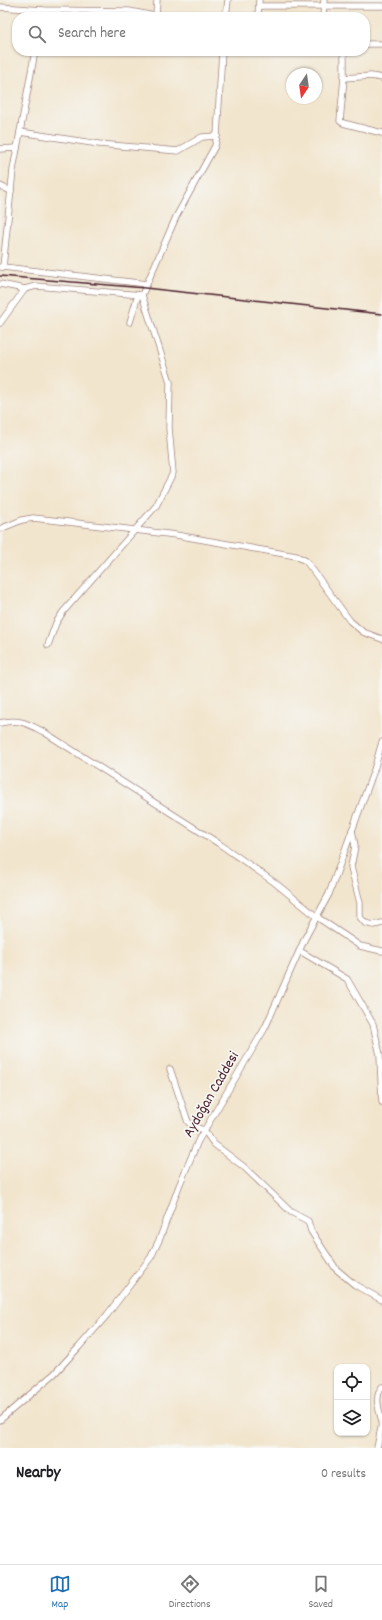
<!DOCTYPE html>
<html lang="en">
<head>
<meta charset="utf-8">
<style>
	:root { --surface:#fff; --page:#f6f6f6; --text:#202124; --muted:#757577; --line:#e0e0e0; --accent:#1f6fb2 }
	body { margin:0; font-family:Dekko,sans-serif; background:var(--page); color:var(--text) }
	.controls { position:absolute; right:12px; bottom:12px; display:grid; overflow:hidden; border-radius:8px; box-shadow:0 1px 3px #0004 }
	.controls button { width:36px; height:36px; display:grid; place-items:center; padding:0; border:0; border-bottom:1px solid var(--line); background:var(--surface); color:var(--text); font:20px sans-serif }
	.compass { position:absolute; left:286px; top:68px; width:36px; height:36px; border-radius:50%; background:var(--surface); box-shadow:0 1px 3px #0004; rotate:193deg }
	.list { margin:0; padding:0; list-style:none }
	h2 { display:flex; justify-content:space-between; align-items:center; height:52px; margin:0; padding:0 16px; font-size:17px }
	h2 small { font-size:13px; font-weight:400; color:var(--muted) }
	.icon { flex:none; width:22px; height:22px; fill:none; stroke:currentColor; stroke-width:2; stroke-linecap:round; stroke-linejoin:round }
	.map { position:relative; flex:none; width:382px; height:1448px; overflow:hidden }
	.search { position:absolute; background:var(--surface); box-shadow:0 1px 3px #0004; left:12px; right:12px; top:12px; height:44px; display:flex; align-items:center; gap:10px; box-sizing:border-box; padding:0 14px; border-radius:16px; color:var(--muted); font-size:15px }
	.sheet { height:116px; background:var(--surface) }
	nav { display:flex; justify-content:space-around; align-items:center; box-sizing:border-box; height:56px; border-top:1px solid var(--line); background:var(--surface); font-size:11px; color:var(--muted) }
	nav a { display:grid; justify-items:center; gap:2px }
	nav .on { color:var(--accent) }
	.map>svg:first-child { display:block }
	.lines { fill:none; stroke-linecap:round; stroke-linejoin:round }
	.minor-casing { stroke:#9e827c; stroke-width:7 }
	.minor { stroke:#fff; stroke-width:5.5 }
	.rail { stroke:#4a1f2b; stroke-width:1.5 }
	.labels { text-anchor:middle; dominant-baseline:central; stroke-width:3.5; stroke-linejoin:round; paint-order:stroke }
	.street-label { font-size:15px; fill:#4a1f2b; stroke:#f6f6f2 }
</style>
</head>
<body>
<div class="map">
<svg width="382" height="1448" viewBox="0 0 382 1448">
	<rect width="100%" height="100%" fill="#f6f6f2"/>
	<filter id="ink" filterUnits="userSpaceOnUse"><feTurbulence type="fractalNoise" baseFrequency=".025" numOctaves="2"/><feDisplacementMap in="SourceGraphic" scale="8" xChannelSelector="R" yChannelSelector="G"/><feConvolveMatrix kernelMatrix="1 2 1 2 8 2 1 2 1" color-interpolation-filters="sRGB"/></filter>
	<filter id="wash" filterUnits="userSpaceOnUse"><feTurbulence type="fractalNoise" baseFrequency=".012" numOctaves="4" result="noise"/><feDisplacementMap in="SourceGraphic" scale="16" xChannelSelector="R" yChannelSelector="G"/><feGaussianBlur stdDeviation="0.9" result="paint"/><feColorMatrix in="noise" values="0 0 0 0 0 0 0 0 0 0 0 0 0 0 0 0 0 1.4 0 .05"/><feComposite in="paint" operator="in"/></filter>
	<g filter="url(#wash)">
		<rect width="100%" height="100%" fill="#f2e5cd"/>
	</g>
	<g filter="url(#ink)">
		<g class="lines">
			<defs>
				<g id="minor">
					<path d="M260,6H382"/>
					<path d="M0,7L43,10L129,11L160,17"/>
					<path d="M156,16L157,0"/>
					<path d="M42,17L43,10"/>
					<path d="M226,17L228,0"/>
					<path d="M258,17L259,0"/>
					<path d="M323,17L324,0"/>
					<path d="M365,44H382"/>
					<path d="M344,51V78L340,121L343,123L382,133"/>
					<path d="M344,78L371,76L382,78"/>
					<path d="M20,132L99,144L178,151L202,137L217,136"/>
					<path d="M0,149L17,148"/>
					<path d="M0,186L11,191"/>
					<path d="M0,267H3L13,170L35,51"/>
					<path d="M3,267L147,284"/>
					<path d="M0,284L25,289"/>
					<path d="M130,322L138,295"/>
					<path d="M0,323L25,289L36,286L142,295L176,217L215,146L217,136L222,51"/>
					<path d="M0,529L22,520L33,518L60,521L176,535L296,556L306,561L350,621L363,632L382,639"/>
					<path d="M48,645L56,623L63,612L156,506L173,473L169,428L170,382L142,295"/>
					<path d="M0,723C19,718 28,724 44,732L218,843L274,882L317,917L360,946L382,951"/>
					<path d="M352,830L355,846L351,867L360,903V917L365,923L374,925L382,923"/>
					<path d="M300,951L347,979L373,1024L380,1055L382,1102"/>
					<path d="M170,1069L188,1122L195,1127L204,1130L214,1144L244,1167L291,1212L308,1221L311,1231L336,1269L355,1285L382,1300"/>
					<path d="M382,1387C374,1397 379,1410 382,1421"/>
					<path d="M0,1420L54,1374L79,1347L107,1315L151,1257L160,1238L179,1186L198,1141L265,1028L305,938L329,894L374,770L382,742"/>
					<path d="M377,1448L382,1423"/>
				</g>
			</defs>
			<use href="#minor" class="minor-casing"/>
			<use href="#minor" class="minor"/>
			<path class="rail" d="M0,276L145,288L382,314"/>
		</g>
	</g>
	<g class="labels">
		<g class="street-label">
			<text transform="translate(212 1095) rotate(-60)">Aydoğan Caddesi</text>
		</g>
	</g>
</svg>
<div class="controls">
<button><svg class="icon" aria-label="locate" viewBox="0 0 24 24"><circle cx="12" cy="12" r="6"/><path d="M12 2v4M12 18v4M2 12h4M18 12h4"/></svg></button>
<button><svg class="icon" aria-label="layers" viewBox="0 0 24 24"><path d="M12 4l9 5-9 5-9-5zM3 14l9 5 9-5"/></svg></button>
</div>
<svg class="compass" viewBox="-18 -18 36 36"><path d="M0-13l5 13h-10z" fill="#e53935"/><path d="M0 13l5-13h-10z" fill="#757577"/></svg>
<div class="search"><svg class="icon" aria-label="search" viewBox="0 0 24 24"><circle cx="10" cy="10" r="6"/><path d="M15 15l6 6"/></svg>Search here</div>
</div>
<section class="sheet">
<h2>Nearby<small>0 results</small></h2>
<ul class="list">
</ul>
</section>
<nav>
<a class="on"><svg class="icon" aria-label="map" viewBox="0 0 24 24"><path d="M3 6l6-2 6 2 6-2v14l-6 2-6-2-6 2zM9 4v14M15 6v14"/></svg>Map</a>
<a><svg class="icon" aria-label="directions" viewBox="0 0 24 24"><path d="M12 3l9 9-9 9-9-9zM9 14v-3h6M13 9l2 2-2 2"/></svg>Directions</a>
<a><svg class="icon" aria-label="saved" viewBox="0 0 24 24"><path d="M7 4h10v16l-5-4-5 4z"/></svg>Saved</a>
</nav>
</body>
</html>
